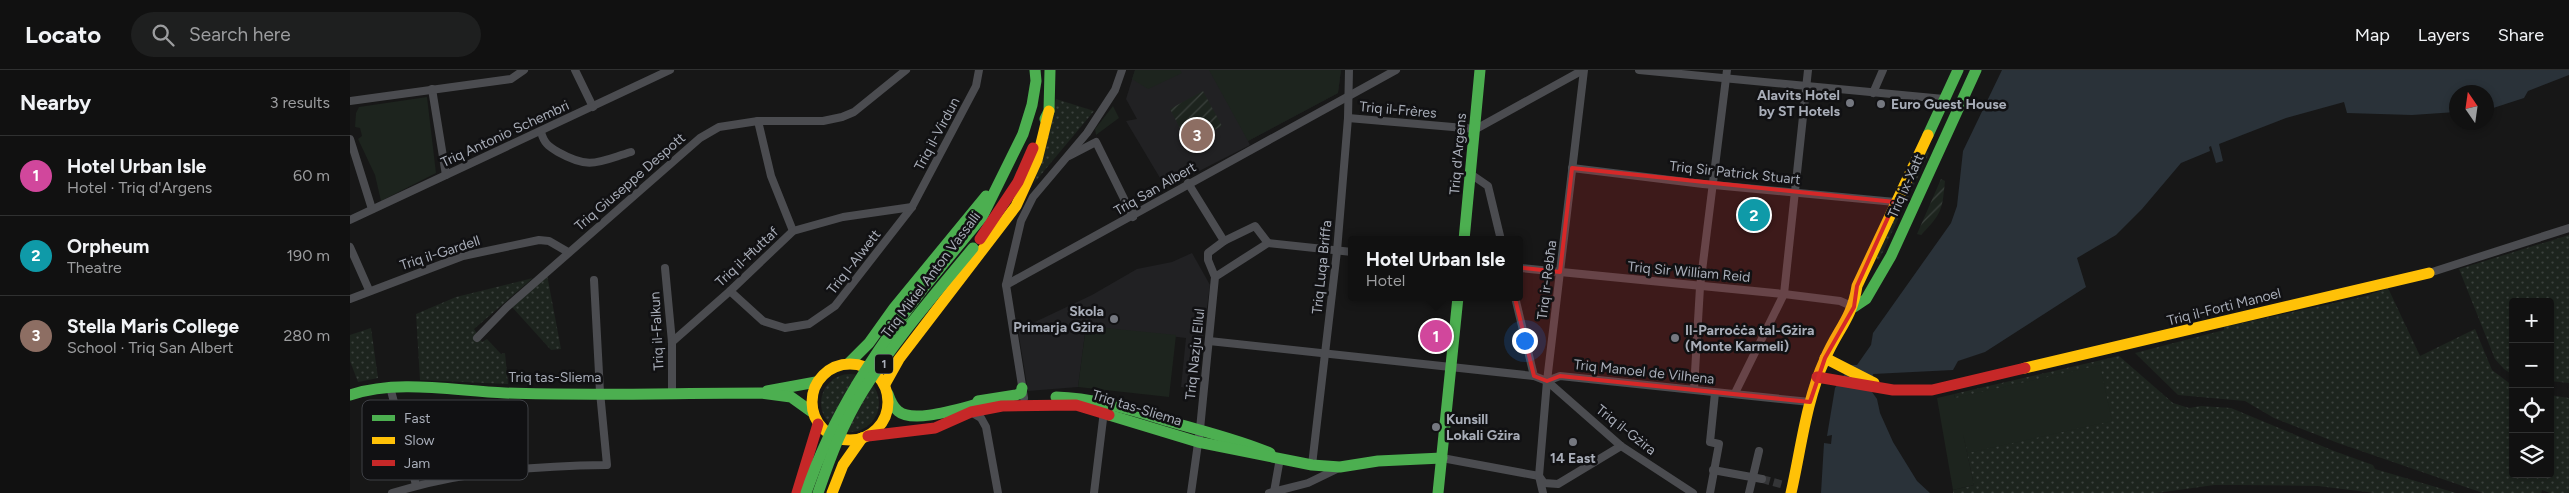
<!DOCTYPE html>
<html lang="en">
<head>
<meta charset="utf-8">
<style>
	:root { --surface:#111; --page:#1e1f1f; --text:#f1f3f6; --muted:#9c9d9f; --line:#303131; --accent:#1a73e8 }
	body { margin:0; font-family:Figtree,sans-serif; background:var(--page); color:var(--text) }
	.controls { position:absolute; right:15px; bottom:15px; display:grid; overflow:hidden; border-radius:5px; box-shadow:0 2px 8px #0003 }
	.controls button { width:45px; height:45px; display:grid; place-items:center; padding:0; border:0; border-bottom:1px solid var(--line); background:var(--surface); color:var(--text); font:25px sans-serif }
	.compass { position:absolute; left:2099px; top:15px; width:45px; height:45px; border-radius:50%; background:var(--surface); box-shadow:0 2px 8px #0003; rotate:347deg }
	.you { position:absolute; left:1174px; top:270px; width:18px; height:18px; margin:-12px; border:4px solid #fff; border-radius:50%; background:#1a73e8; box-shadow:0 0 0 8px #1a73e833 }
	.badge { display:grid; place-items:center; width:32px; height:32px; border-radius:50%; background:var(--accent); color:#fff; font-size:16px; font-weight:700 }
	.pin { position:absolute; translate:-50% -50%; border:2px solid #fff; box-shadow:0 1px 5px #0006 }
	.popup { position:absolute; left:998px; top:166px; width:175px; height:65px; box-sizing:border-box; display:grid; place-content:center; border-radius:5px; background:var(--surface); filter:drop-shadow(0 1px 4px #0005); font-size:16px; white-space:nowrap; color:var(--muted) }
	.popup b { font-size:19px; color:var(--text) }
	.popup::after { content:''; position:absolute; left:50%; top:100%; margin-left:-10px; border:10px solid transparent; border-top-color:var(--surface) }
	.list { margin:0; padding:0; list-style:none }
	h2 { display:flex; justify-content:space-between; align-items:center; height:65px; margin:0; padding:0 20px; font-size:21px }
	h2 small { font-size:16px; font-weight:400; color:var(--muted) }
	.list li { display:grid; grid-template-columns:32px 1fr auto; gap:15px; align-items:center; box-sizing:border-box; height:80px; padding:0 20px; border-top:1px solid var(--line) }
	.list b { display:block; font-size:19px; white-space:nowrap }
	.list p { margin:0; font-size:16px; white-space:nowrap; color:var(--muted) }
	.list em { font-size:16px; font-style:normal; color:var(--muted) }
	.icon { flex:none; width:28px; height:28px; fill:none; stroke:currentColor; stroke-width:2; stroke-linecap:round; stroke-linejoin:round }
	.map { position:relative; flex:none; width:2219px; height:423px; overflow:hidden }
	header { display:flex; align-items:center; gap:30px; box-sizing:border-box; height:70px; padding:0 25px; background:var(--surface); border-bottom:1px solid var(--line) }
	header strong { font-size:24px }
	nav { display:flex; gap:28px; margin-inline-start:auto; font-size:18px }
	.search { width:350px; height:45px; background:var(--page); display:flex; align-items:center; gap:12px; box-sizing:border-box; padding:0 18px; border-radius:28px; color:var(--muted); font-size:19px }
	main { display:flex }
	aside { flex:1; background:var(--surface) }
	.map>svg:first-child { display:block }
	.built { fill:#212123 }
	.grass { fill:url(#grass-dots) }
	.park { fill:#1d241e }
	.garden { fill:url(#garden-furrows) }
	.water { fill:#2a3239 }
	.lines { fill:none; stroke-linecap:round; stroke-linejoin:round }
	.street-tunnel { stroke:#343537; stroke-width:8; stroke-dasharray:8 4; stroke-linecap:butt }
	.street { stroke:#4b4c50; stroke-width:8 }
	.fast { stroke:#4caf50; stroke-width:11 }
	.slow { stroke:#ffc107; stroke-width:11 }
	.jam { stroke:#c62828; stroke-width:11 }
	.fast-bridge { stroke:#4caf50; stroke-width:11 }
	.marked { fill:#d62828; fill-opacity:0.2; stroke:#d62828; stroke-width:4; stroke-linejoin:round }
	.poi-dot { fill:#757880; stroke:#111113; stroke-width:2 }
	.labels { text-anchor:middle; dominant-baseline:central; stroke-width:5; stroke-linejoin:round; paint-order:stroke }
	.shield { fill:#111113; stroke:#7b7e86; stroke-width:1 }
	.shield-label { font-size:12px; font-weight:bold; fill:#a8adb8 }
	.poi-label { font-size:14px; font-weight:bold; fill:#a8adb8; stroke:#111113; text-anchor:start }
	.street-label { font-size:14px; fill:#a8adb8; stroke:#111113 }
	.key { fill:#111113; stroke:#3e4045; stroke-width:1 }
	.key-label { font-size:14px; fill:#a8adb8 }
</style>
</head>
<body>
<header>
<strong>Locato</strong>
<div class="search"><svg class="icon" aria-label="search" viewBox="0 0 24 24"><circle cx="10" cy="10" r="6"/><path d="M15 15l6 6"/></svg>Search here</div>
<nav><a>Map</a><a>Layers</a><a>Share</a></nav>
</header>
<main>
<aside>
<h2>Nearby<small>3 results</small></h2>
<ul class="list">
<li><span class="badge" style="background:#d1479c">1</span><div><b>Hotel Urban Isle</b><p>Hotel · Triq d'Argens</p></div><em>60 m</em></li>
<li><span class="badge" style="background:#0f9aa8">2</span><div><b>Orpheum</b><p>Theatre</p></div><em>190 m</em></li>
<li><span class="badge" style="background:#8d6e63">3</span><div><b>Stella Maris College</b><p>School · Triq San Albert</p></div><em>280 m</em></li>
</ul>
</aside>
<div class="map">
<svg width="2219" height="423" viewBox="0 0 2219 423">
	<defs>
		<pattern id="grass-dots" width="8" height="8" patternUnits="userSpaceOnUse" patternTransform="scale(1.25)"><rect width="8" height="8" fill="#1d241e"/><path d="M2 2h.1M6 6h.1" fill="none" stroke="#3b413d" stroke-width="1.8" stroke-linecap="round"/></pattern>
		<pattern id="garden-furrows" width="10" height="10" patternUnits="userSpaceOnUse" patternTransform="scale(1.25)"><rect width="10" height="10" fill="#1d241e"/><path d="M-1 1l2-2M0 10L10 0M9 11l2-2" fill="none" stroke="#3b413d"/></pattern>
	</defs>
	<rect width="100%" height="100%" fill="#171717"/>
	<g class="built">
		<path d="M785,0H991L988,23L898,71L900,75L816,118L776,51L787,49L776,29Z"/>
		<path d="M842,183L860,215L846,319L831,317L836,268L736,256L728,317L678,321L668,260L742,225L787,199L822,192Z"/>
	</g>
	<g class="grass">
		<path d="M706,29L744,41L684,113Z"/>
		<path d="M1576,81L1579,83L1529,190L1526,189Z"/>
		<path d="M2219,165V313L2200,311V232H2163V305L2154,299L2145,289L2109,199Z"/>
		<path d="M197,206L198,210L211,279L201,280L162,237Z"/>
		<path d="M183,208L124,259L132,272L137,269L151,284L155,283L158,314L70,310L66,244L106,227Z"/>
		<path d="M2038,218L2070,286L2125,259L2142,300L2163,316V404H2200V325L2219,328V423H2200L2192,420L2191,423H2133L1988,373L1924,348L1895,331L1828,325L1785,283L1874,260V257L2016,226Z"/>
		<path d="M21,258L28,308L8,312L0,291V265Z"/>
		<path d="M1769,286L1823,333L1839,338L1851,336L1881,338L1984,381L2023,395L2025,399L2106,423H2025L1968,416L1890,415H1864L1807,423H1603V420L1624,415L1604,324Z"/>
		<circle cx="500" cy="333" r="29"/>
	</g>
	<g class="park">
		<path d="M785,0H830L832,3L798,19L782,9Z"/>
		<path d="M859,0H991L988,23L898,71Z"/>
		<path d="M77,27L86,103L31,131L25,105L8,69L12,66L10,58L5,57L6,43L9,37Z"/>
		<path d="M763,36L769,48L746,65L745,59Z"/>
		<path d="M736,256L826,265L819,327L728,317Z"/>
		<path d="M1750,295L1762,351L1618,383L1613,364L1624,415L1603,420L1587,328L1604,324L1605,328Z"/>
	</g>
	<g class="garden">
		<path d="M853,21L872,56L838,74L820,39Z"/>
		<path d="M1591,109L1595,111C1592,141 1592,143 1571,165L1567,164Z"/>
	</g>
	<path class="water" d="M1652,0H2219V5L2178,21L2174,28L2137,40L2136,22H2106V42L2062,45L1997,43L1994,32L1936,48L1869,74L1873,91L1866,93L1861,76L1859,77L1860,81L1831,93L1792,139L1766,165L1727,188L1736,217L1635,282L1608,291L1603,300L1523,304L1522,322L1527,329L1530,343L1543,372L1567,411L1580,423H1471L1474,373L1481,374L1482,365L1477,366L1485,318L1501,295H1507L1521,275L1523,263L1601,153L1607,136L1613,81Z"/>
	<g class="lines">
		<path class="street-tunnel" d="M1412,409L1434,415"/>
		<g class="street">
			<path d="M225,0L243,37"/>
			<path d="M1289,0L1594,29"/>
			<path d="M82,19L96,105"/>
			<path d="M1523,23L1533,0"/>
			<path d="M0,31L161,9L174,0"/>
			<path d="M998,48L1126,59L1233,0"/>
			<path d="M408,51L421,106L443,161"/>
			<path d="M191,62C194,73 198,76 208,82C240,100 248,92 281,82"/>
			<path d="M0,69L22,139"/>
			<path d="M719,86L746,72L783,147"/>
			<path d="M1222,98L1353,114L1545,132"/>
			<path d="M1122,105L1138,116L1151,170"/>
			<path d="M838,113L874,171"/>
			<path d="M0,150L320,0"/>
			<path d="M918,173L1002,182"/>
			<path d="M0,177L19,220"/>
			<path d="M315,198L322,272V322"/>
			<path d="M1170,198L1434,224L1490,231L1504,237"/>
			<path d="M2079,203L2219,158"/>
			<path d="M656,215L1046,0"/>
			<path d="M380,221L413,251L435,258L459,254L485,236L562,137L626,16L629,0"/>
			<path d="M1165,227L1184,306"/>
			<path d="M0,229L113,186L189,170L199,171L218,182"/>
			<path d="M127,268L157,237L350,68L369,57L408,51H473L492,47L504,42L556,0"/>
			<path d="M859,271L1184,306L1197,311L1271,376L1343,423"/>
			<path d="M322,272L380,221L443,161L493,147L562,137"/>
			<path d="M1197,311L1210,306L1460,332"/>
			<path d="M40,317L66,415"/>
			<path d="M1344,319L1350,217L1377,0"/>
			<path d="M1385,323L1434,224L1458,0"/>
			<path d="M674,328L656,215L671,151L683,127L737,63L765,20L772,0"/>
			<path d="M621,342L631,348L636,357L648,423"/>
			<path d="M1092,388L1189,406L1194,413L1208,414L1271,376"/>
			<path d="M962,395L987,181L998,48L999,0"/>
			<path d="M1363,400L1412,409"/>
			<path d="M924,422L930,388"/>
			<path d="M42,423C112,401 184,396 257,395L250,322L244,210"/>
			<path d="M744,423L754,341"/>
			<path d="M841,423L850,359L865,207L858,190V183L874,171L905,156L918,173L865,207"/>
			<path d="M919,423L958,413L989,398"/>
			<path d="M1193,423L1189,406L1197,311L1234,0"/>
			<path d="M1360,423L1369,374L1360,372L1365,323"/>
			<path d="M1399,423L1409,381"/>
		</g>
		<g class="fast">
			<path d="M695,49L699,41L700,0"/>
			<path d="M1578,65L1608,0"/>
			<path d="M1114,170L1130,0"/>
			<path d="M576,215L632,147L673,64L682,35L686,11L685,0"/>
			<path d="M1504,237L1516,229L1541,186L1626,0"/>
			<path d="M499,293L519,273L544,238L636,126"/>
			<path d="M417,321L466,312"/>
			<path d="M538,324C540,330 543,337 548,341C564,355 616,336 636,332"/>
			<path d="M0,325C49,309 104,321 155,323C240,326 326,323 411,323L441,327L462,342"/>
			<path d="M706,327C745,328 781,340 818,351C852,361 887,369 920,383"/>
			<path d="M628,331L666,325L671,323L672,318"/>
			<path d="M759,345L848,372L962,395L990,397L1028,391L1092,388"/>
			<path d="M1088,423L1108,227"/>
		</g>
		<g class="slow">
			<path d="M1475,288L1524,313"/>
			<circle cx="500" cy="332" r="38"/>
			<path d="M1675,298L2079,203"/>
			<path d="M535,314L549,289L666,136L687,90L699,41"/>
			<path d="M482,423L493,395L512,368"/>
			<path d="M1441,423C1451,379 1456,331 1475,289C1487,260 1502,249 1507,216L1578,65"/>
		</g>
		<g class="jam">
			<path d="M630,169L668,112L683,78"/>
			<path d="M1467,307L1543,320H1582L1675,298"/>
			<path d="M518,366L585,358L621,342L652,336L726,335L759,345"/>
			<path d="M447,423L468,354"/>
		</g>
		<g class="fast-bridge">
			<path d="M456,423C482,345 526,280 576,215"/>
			<path d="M468,423C480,388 493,353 513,321C545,270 585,224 623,178"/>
		</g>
	</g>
	<path class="marked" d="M1222,98L1545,132L1507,216L1504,237L1475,288L1460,332L1210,306L1197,311L1184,306L1157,196L1210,202Z"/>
	<g class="poi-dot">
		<circle cx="1500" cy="33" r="5"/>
		<circle cx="1531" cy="34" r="5"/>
		<circle cx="764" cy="249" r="5"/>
		<circle cx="1325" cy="268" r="5"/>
		<circle cx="1086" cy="357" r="5"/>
		<circle cx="1223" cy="372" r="5"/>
	</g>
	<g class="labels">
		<rect class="shield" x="525" y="284.5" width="18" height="19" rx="4"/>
		<g class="shield-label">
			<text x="534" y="294">1</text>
		</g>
		<g class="poi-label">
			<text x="1490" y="25" text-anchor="end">Alavits Hotel<tspan x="1490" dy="16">by ST Hotels</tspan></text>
			<text x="1541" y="34">Euro Guest House</text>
			<text x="754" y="241" text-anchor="end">Skola<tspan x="754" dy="16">Primarja Gżira</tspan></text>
			<text x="1335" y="260">Il-Parroċċa tal-Gżira<tspan x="1335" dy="16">(Monte Karmeli)</tspan></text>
			<text x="1096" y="349">Kunsill<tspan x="1096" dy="16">Lokali Gżira</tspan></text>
			<text x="1223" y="388" text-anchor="middle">14 East</text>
		</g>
		<g class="street-label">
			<text transform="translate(1048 40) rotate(5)">Triq il-Frères</text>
			<text transform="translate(155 64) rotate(-25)">Triq Antonio Schembri</text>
			<text transform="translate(587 64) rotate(-62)">Triq il-Virdun</text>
			<text transform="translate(1108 84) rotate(-85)">Triq d'Argens</text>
			<text transform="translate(1385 103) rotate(6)">Triq Sir Patrick Stuart</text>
			<text transform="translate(280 112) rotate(-41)">Triq Giuseppe Despott</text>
			<text transform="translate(1556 116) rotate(-66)">Triq ix-Xatt</text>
			<text transform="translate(805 119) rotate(-30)">Triq San Albert</text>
			<text transform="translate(90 183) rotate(-18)">Triq il-Gardell</text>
			<text transform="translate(397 187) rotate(-43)">Triq il-Ħuttaf</text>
			<text transform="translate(504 192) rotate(-52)">Triq l-Alwett</text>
			<text transform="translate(972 197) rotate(-84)">Triq Luqa Briffa</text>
			<text transform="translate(1339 202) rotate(5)">Triq Sir William Reid</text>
			<text transform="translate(581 205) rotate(-53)">Triq Mikiel Anton Vassalli</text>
			<text transform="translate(1197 210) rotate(-83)">Triq ir-Rebħa</text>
			<text transform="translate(1874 237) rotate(-14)">Triq il-Forti Manoel</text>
			<text transform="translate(307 261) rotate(-93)">Triq il-Falkun</text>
			<text transform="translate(845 284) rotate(-84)">Triq Nazju Ellul</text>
			<text transform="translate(1294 302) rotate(6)">Triq Manoel de Vilhena</text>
			<text x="205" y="307">Triq tas-Sliema</text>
			<text transform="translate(787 338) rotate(17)">Triq tas-Sliema</text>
			<text transform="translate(1276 360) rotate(38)">Triq il-Gżira</text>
		</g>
	</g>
	<rect x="12" y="330" width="166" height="80" rx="8" class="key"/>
	<rect x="22" y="345" width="23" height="6" fill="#4caf50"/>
	<rect x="22" y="367" width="23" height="7" fill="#ffc107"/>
	<rect x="22" y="390" width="23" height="6" fill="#c62828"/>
	<g class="key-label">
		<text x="54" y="353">Fast</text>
		<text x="54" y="375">Slow</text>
		<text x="54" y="398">Jam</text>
	</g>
</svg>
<div class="controls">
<button>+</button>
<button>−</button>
<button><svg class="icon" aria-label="locate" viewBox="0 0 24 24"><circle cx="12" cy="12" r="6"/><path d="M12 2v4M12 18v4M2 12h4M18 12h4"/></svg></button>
<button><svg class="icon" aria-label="layers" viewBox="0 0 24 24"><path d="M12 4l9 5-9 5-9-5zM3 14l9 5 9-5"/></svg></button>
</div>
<svg class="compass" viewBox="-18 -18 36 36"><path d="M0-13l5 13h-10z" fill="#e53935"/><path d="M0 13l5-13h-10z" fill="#9c9d9f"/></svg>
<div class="you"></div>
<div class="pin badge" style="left:1086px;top:266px;background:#d1479c">1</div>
<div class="popup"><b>Hotel Urban Isle</b>Hotel</div>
<div class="pin badge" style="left:1404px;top:145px;background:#0f9aa8">2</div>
<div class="pin badge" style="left:847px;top:65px;background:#8d6e63">3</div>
</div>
</main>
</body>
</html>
